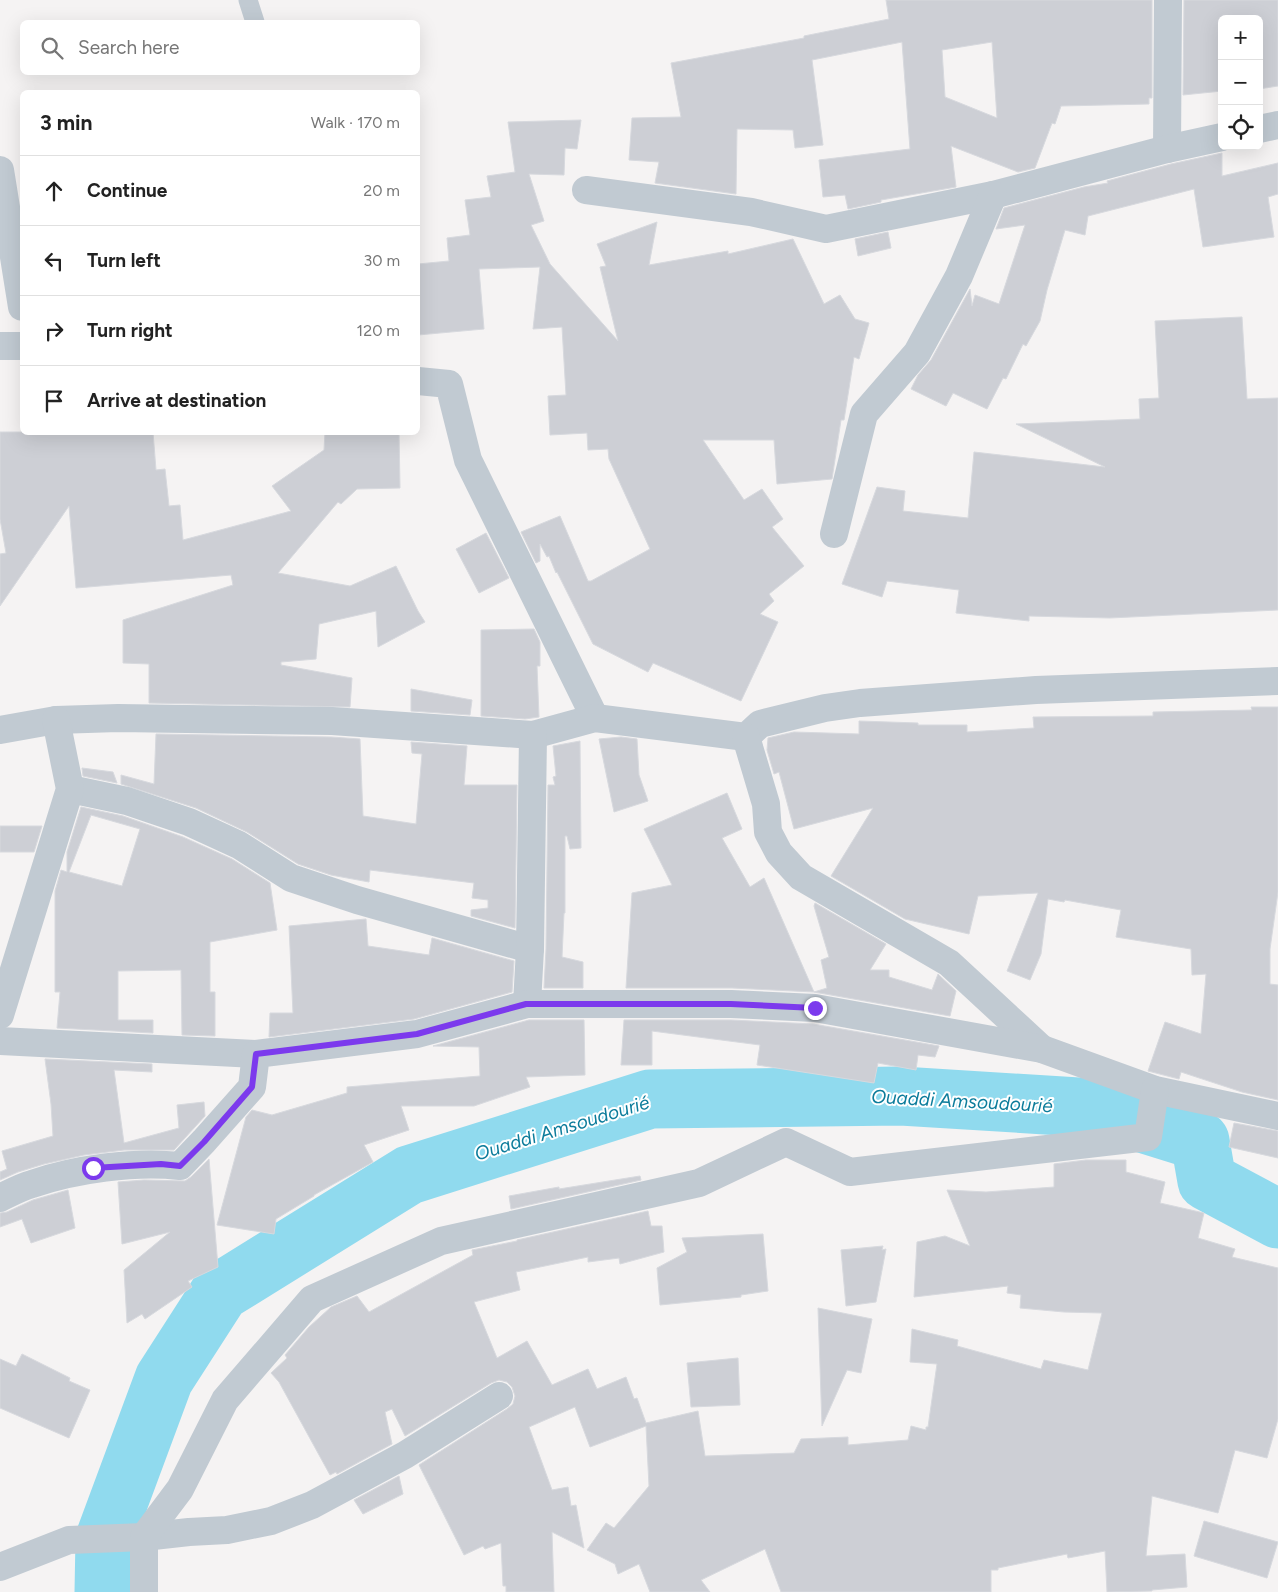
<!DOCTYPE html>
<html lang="en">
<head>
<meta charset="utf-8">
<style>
	:root { --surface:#fff; --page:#f2f2f2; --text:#222; --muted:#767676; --line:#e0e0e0 }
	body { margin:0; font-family:Figtree,sans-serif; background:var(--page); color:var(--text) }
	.controls { position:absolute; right:15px; top:15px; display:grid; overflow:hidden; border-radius:8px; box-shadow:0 5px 20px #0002 }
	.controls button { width:45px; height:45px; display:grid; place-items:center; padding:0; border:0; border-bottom:1px solid var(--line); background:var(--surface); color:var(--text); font:25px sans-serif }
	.stop { position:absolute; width:15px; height:15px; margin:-11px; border:4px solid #7c3aed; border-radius:50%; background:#fff }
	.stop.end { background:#7c3aed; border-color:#fff; box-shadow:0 1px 5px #0008 }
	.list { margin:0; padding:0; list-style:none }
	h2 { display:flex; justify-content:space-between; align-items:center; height:65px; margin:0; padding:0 20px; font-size:21px }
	h2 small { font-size:16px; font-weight:400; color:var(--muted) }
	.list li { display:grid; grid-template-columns:32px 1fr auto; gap:15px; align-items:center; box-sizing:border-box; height:70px; padding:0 20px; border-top:1px solid var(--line) }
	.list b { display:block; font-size:19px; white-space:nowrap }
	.list em { font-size:16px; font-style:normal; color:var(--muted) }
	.icon { flex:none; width:28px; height:28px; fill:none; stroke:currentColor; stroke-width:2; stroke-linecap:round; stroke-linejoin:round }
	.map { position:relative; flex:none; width:1278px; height:1592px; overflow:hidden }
	.search { position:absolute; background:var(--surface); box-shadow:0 5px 20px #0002; left:20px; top:20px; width:400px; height:55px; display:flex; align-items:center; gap:12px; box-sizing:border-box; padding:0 18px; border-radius:8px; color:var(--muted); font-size:19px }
	.panel { position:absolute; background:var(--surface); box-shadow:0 5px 20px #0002; left:20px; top:90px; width:400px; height:345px; border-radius:8px }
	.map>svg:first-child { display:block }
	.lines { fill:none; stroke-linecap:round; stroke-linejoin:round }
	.river { stroke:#90daee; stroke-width:59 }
	.building { fill:#cdcfd5; stroke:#d7d9de; fill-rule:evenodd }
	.service { stroke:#c1cad2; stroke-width:19 }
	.minor { stroke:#c1cad2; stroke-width:28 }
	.route { stroke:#7c3aed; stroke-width:6 }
	.labels { text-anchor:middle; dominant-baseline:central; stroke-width:4; stroke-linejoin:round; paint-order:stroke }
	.water-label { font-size:19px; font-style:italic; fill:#0c7c9b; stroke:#fff }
</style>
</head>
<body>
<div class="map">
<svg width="1278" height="1592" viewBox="0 0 1278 1592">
	<rect width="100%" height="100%" fill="#f5f3f3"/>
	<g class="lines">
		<path class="river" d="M104,1592L105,1538L164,1379L220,1292L409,1175L650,1099L901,1096L1094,1108L1200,1141L1207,1181L1278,1219"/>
	</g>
	<g class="building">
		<path d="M886,0H1152V98H1149V104L1061,106L1055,124L1052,123L1035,168L1018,172L951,146L956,187L881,200V202L848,209L845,195L823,197L819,160L910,149L902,42L812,60L823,145L795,148L793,130L737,129L736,194L655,183L659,162L629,160L632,118L681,117L671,63L804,38V36L889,19ZM992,42L997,118L945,97L942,50Z"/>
		<path d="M1184,0H1278V86L1259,89V19H1222V91L1183,95Z"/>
		<path d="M581,120L577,149L565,148L564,175L529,174L544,221L531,225L550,264L618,341L600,267L606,266L597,244L657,222L649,265L728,251V254L793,239L824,304L840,295L855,319L869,323L859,359L854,357L844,420H841L832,479L777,484L774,440H703L744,500L762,489L783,519L772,527L804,566L769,594L774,601L760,614L778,622L741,701L653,663L648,672L593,644L557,572L556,573L549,556L547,557L540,544V561L536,563L521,532L560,516L588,581H591L650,549L609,459L608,449L588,450L587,433L550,435L548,396L566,395L562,327L533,329L540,267L479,269L484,329L418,335V264L449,261L447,238L470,235L465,200L491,197L487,176L515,172L508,122Z"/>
		<path d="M1222,153V176L1278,163V194L1268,197L1274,237L1203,247L1194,189L1088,216L1085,235L1065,230L1047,290L1040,321L1026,346L1023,344L1006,379L1003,378L987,409L953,393L946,406L911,389L918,375L931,360L970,289L972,306L975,295L999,304L1025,225L996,229L1004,208L1084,187L1108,183L1107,181L1171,164Z"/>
		<path d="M888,232L891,248L858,256L855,239Z"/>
		<path d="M1242,317L1247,399L1278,398V610L1110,618L1029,616V621L956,613L959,590L887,581L882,597L842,584L877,487L905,491L903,511L968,518L974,452L1105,467L1016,424L1140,419L1139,399L1159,398L1155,321Z"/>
		<path d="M0,432H153L156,470L165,469L169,506L180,505L183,540L291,511L272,486L324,450L325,432H399L400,488L357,489L341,504L338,502L278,573L350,586L396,566L418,611L425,622L378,647L376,611L319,624L316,659L281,662V665L352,678L350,707L149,703V664L123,663V620L233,585L231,575L76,588L69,506L0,606V554L6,553L0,519Z"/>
		<path d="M486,533L509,578L479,593L456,549Z"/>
		<path d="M534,629L540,642V666H537L539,717L525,719L481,716V630Z"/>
		<path d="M411,689L472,700L470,715L411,711Z"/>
		<path d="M1251,707H1278V892L1270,949V984L1278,985V1100L1242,1092L1181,1072L1179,1079L1148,1071L1165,1022L1201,1034L1206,974L1192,975L1191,949L1116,937L1121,910L1065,900L1064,902L1048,899L1041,954L1030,980L1007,971L1038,893L978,896L969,934L905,919L831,876L873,808L794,829L779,772L774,774L767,750L768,738L794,732L859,734V721L918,723V725H967V732L1034,728L1033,717L1153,716V712L1252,710Z"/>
		<path d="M156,734L331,737L360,739L363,816L416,824L422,754L412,753L411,742L467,746L464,785H517L515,928L471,916V910L488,908V900L472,898L474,883L370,870L369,882L331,875L298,864L247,832L196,808L121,784V775L154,784Z"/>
		<path d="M621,737L637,739L639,775L648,801L614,812L599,739Z"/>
		<path d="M580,741L581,848L570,849L567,836H565V913H564L562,957L583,962V988H544L546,949L548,785H555L553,777L556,776L553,746Z"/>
		<path d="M82,768L113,772L117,783L83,776Z"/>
		<path d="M727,793L742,829L722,838L750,887L764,878L814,992L732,988H626L632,893L672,885L644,829Z"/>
		<path d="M81,807L123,816L183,837L232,859L270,883L277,930L210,942V992H215V1036L182,1035L181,970L118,971V1020H153V1033L57,1028L60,992H55V891L61,870L67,872V852ZM91,815L140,829L122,886L69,872Z"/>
		<path d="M0,826H42L34,852H0Z"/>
		<path d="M815,903L886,944L870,970H889V977L932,990L938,974L940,976L956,991L950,1016L814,992L827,988L821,960L829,957L814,906Z"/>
		<path d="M366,919L368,946L429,955L432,938L514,961L512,992L414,1019L269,1037L270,1013H293L289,926Z"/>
		<path d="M529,1020H584L585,1075L526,1077L530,1087L474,1106H401L409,1130L364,1145L373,1162L314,1195V1196L276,1219L274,1234L217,1225L246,1117L252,1110L272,1115L347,1093V1087L480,1076L479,1047L433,1046Z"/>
		<path d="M624,1020H731L813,1024L939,1046L935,1057L918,1055L916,1070L878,1063L874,1083L757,1065L760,1045L652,1031V1065H621Z"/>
		<path d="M45,1059L152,1064V1072L114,1070L124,1143L179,1128L177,1105L204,1102L205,1116L174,1150H124L84,1155L44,1164L18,1172L0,1180V1172L7,1169L2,1151L53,1136L51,1104Z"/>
		<path d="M1234,1123L1278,1131V1158L1229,1147Z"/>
		<path d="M209,1159L218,1267L188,1281L192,1287L145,1319L142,1314L127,1323L124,1270L170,1232L122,1244L118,1182L144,1180L185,1181L191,1177Z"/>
		<path d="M1086,1160H1126V1172L1165,1182L1160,1203L1204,1213L1198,1238L1235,1249L1232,1257L1278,1268V1419L1267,1458L1235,1450L1218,1513L1152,1496L1146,1556L1185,1554L1187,1587L1152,1590V1591L1107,1592L1105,1551L1068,1558L1067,1554L998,1568V1570H991V1592H781L765,1549L701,1580L710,1592H650L639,1564L618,1574L615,1564L587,1550L606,1523L614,1528L649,1486L646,1426L590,1447L575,1407L529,1427L552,1490L568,1487L571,1506L576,1505L584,1548L552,1532L554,1592H506V1586H503L501,1543L485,1549L483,1546L464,1555L419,1465L507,1409L513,1404L515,1396L512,1387L507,1382L499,1380L491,1383L405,1436L392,1409L385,1412L392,1444L337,1474L336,1472L330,1475L279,1382L271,1373L287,1358L285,1355L309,1327L331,1307L357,1296L369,1312L473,1255L472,1250L517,1241V1240L648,1211L651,1226H662L664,1252L620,1264L619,1258L588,1262V1257L516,1272L520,1290L474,1302L497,1358L527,1341L552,1385L588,1369L597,1389L626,1377L634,1399L637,1398L646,1423L698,1411L705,1456L794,1453L801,1439L848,1437V1445L908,1440L911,1426L926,1430V1427H928L937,1364L910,1362L912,1329L958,1340L957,1346L1041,1369L1044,1360L1088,1370L1102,1313L1064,1312L1020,1308L1021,1295L1007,1293L1008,1286L914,1297L917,1242L945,1236L970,1246L947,1190L986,1192L1054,1187V1164Z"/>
		<path d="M640,1176L641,1180L511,1209L509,1196L559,1187V1189Z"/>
		<path d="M68,1190L75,1228L31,1243L22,1219L0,1227V1213L7,1212L33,1200Z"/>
		<path d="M763,1234L768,1291L741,1295V1297L660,1305L657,1268L687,1252L682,1238Z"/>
		<path d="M883,1246L882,1250L886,1249L876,1302L846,1306L841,1250Z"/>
		<path d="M818,1308L872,1319L861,1373L847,1370L822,1426Z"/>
		<path d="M22,1354L70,1378L69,1381L90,1390L69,1438L0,1408V1359L16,1366Z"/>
		<path d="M738,1358L740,1405L691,1407L687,1363Z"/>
		<path d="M399,1476L403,1494L363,1514L354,1500Z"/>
		<path d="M1204,1521L1278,1542L1267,1578L1194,1556Z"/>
	</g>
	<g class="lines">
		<path class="service" d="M248,0L255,22"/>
		<g class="minor">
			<path d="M1259,129L1278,125"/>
			<path d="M1167,149L1168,0"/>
			<path d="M0,170L22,307"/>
			<path d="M586,190L751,212L826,229L993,195L1167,149L1222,137"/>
			<path d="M0,346H22"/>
			<path d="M418,381L449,384L468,460L595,718"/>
			<path d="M834,534L864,414L917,353L959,276L993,195"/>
			<path d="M0,730L56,720L118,718L332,721L533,735L595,718L746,737L760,724L825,708L860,703L1036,690L1278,681"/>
			<path d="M746,737L766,804L768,832L779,853L801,877L949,963L1042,1049"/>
			<path d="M70,789L127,801L189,822L239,845L291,878L357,900L530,949"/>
			<path d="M527,1004L530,949L533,735"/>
			<path d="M0,1015L70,789L56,720"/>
			<path d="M0,1041L256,1054"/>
			<path d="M0,1198C10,1193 21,1187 32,1184C75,1169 135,1161 180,1166L204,1141L252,1087L256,1054L417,1034L527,1004H731L815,1008L1042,1049L1155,1090L1278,1116"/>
			<path d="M0,1567L69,1540L144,1537L189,1532L227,1530L271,1521L312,1505L405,1455L499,1396"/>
			<path d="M144,1592V1537L180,1489L225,1400L312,1299L441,1241L699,1183L786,1142L850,1172L1148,1137L1155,1090"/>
		</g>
	</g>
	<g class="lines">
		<path class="route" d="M93,1168L161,1164L180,1166L204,1142L252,1087L256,1054L417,1034L526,1004H731L815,1008"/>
	</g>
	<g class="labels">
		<g class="water-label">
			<text transform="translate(962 1101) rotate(3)">Ouaddi Amsoudourié</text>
			<text transform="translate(562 1128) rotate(-17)">Ouaddi Amsoudourié</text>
		</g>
	</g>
</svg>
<div class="controls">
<button>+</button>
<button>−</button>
<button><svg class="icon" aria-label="locate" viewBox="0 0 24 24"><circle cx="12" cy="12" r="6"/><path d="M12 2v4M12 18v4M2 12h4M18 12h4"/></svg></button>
</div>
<div class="stop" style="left:93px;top:1168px"></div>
<div class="stop end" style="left:815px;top:1008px"></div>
<div class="search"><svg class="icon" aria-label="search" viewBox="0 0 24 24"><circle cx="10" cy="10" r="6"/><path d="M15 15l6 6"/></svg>Search here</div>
<section class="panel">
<h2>3 min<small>Walk · 170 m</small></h2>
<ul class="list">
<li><svg class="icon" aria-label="ahead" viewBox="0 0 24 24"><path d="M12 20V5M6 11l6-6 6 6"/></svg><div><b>Continue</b></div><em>20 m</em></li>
<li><svg class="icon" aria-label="left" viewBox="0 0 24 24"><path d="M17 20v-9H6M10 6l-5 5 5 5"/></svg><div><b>Turn left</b></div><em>30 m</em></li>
<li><svg class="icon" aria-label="right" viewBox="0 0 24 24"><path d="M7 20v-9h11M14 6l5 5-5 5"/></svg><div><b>Turn right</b></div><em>120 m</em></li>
<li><svg class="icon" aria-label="arrive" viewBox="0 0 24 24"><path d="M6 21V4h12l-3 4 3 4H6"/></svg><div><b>Arrive at destination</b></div></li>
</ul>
</section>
</div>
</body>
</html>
